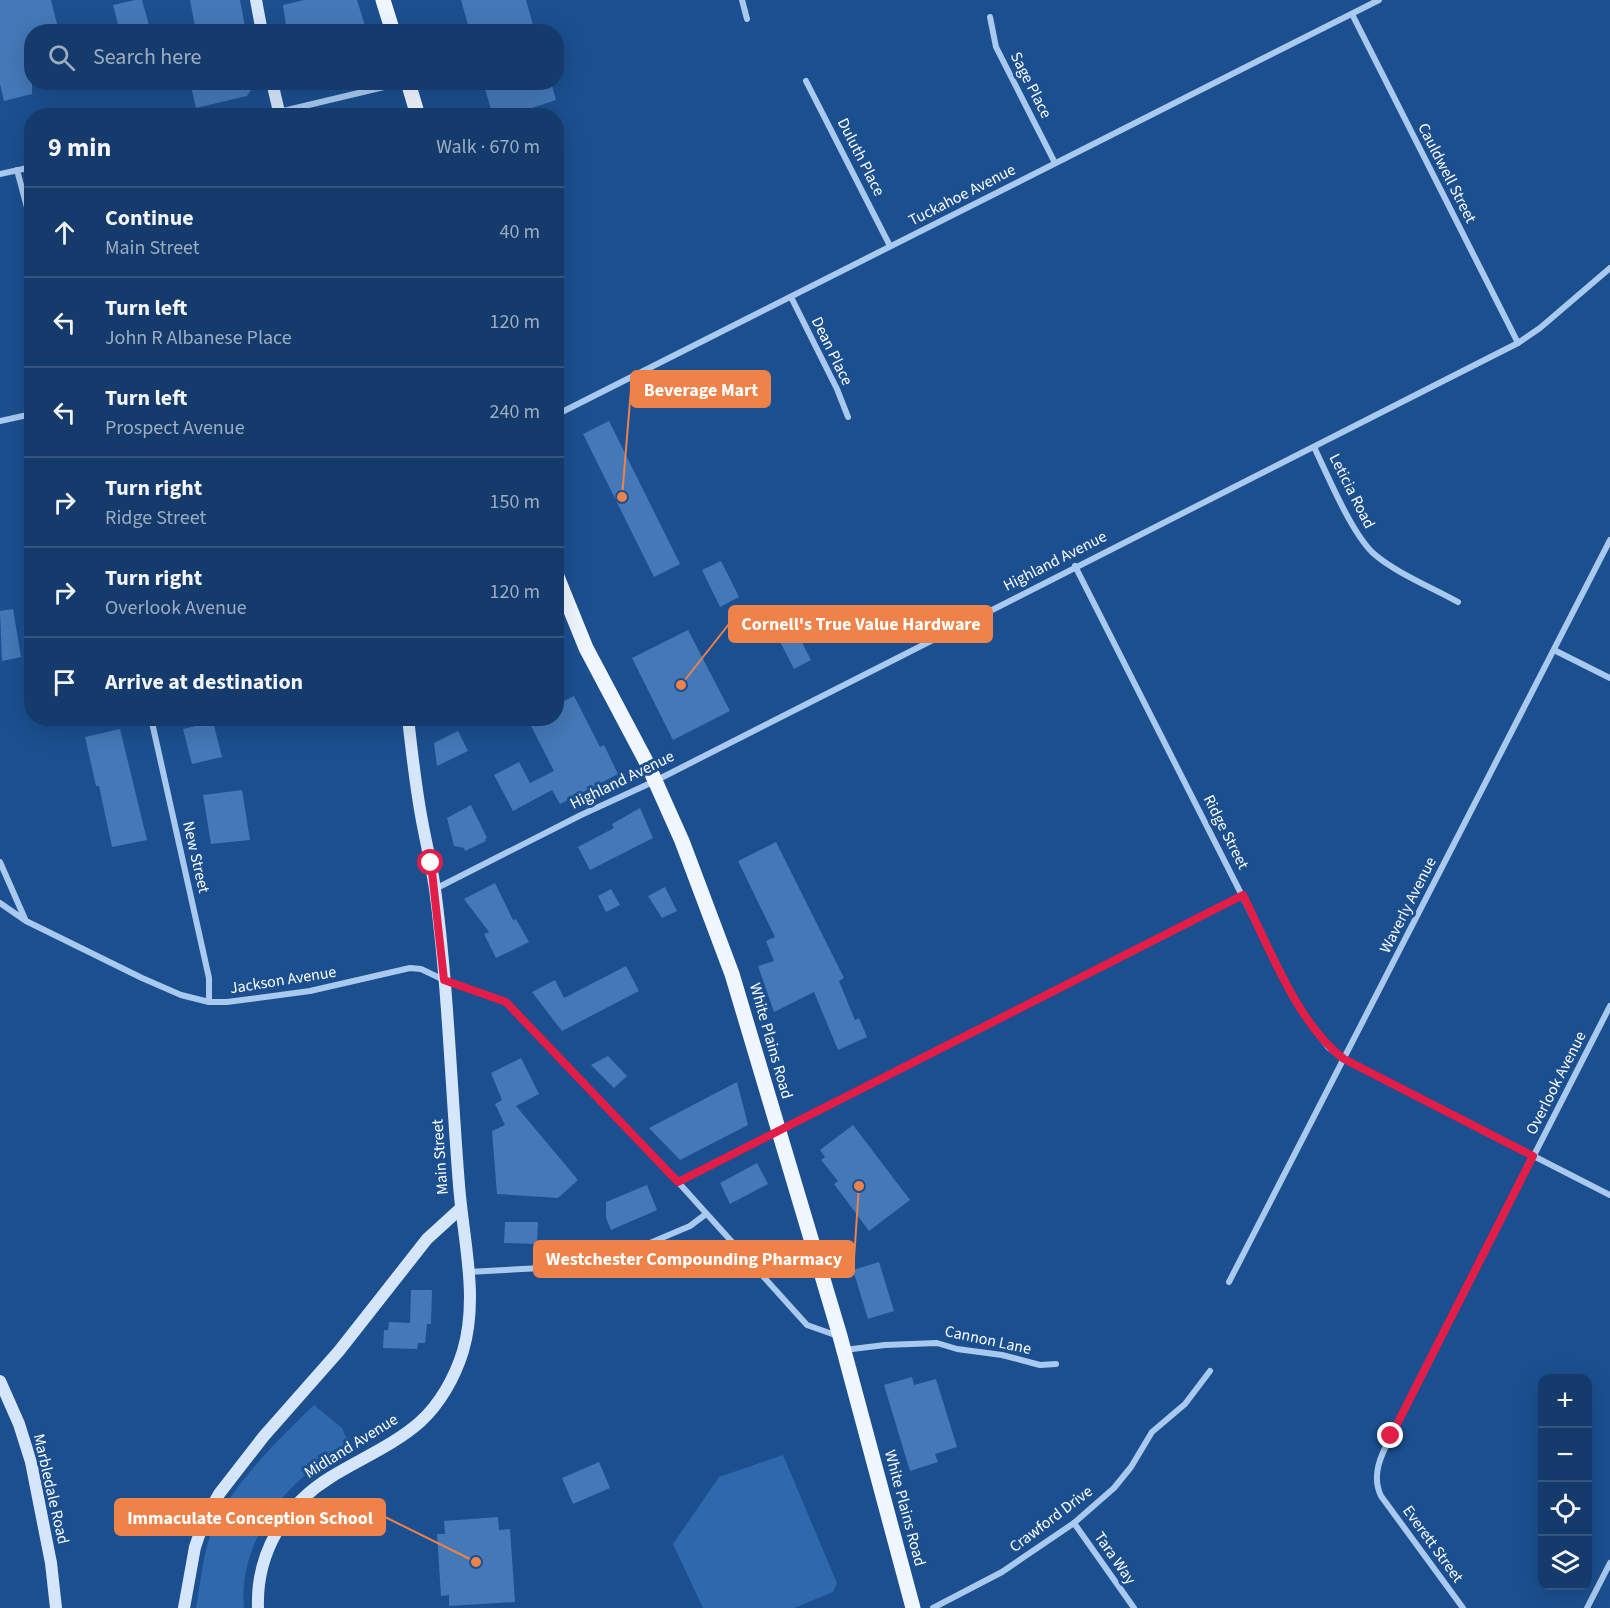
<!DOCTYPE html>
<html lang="en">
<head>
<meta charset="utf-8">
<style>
	:root { --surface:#143b6b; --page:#1d4271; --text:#f1f3f6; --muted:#9dadc1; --line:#33557e }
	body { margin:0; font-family:"Source Sans 3",sans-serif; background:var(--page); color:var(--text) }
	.controls { position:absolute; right:18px; bottom:18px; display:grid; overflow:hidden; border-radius:12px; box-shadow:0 6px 24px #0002 }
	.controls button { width:54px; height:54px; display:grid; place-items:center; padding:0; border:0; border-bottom:2px solid var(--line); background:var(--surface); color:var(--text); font:30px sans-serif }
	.stop { position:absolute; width:18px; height:18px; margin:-14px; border:4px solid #e11d48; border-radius:50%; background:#fff }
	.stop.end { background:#e11d48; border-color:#fff; box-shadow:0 2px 6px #0008 }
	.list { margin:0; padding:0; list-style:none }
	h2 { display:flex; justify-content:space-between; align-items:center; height:78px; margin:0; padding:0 24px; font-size:26px }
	h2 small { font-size:20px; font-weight:400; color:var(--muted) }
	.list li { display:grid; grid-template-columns:39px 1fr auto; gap:18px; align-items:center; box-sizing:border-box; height:90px; padding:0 24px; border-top:2px solid var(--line) }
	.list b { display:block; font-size:22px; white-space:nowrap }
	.list p { margin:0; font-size:20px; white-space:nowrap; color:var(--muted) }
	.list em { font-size:20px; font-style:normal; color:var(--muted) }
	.icon { flex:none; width:33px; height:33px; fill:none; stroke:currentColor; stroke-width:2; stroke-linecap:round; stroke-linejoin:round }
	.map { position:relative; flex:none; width:1610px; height:1608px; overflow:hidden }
	.search { position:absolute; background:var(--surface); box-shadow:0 6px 24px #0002; left:24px; top:24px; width:540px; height:66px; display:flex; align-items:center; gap:15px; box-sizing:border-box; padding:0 21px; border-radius:24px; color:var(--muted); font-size:22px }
	.panel { position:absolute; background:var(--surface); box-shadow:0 6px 24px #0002; left:24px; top:108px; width:540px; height:618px; border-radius:24px }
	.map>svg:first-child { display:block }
	.green { fill:#2e69ad }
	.building { fill:#4478b7 }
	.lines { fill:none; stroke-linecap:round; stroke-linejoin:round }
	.street { stroke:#a9c9ee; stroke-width:6 }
	.secondary { stroke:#d6e6fa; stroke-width:12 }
	.primary { stroke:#f0f6ff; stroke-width:15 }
	.route { stroke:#e11d48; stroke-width:8 }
	.labels { text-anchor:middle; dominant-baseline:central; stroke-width:6; stroke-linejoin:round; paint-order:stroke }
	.street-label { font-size:16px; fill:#fff; stroke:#1b4f8f }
	.leader { fill:none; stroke:#ee8249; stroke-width:2 }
	.callout-dot { fill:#ee8249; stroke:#1b4f8f; stroke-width:2 }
	.callout { fill:#ee8249; stroke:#ee8249; stroke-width:2 }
	.callout-label { font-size:18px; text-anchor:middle; font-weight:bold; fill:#fff }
</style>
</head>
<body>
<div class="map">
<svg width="1610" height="1608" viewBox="0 0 1610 1608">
	<rect width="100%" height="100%" fill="#1b4f8f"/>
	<g class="green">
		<path d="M314,1405L342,1428L350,1446C334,1455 317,1465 303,1477C267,1508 239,1559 244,1608H196C201,1580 203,1548 216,1522C239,1477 278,1440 314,1405Z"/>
		<path d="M783,1455L837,1583L833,1592L794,1608H703L673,1544L719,1477Z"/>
	</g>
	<g class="building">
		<path d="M0,0H51L59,32H32V94L4,101L0,84Z"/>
		<path d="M135,0H142L149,25L120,32L113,5Z"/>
		<path d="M190,0H240L246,32H196Z"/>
		<path d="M304,0H357L367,32H287L283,5Z"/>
		<path d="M461,0H526L535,32H470Z"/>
		<path d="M190,82H256L247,96L196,108Z"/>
		<path d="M483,82H551L556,100L507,116H493Z"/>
		<path d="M609,421L680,564L654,577L583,434Z"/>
		<path d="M721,561L739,597L720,607L702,570Z"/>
		<path d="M13,609L21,657L2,661L0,611Z"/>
		<path d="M792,623L811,660L794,669L775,632Z"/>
		<path d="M688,630L730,711L673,740L632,658Z"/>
		<path d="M574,696L600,747L604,745L618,774L560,804L552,790L513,811L494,775L519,762L530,783L554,771L527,718H556V705Z"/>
		<path d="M213,722L222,757L192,764L183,729Z"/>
		<path d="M120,729L147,840L112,847L99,786H96L85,737Z"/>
		<path d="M458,731L468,751L437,766L434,743Z"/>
		<path d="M242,790L250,840L211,844L203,795Z"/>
		<path d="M471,805L487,838L485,839L486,841L465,851L464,848L454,846L447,818Z"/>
		<path d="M640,808L653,838L590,870L578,847L614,828L612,824Z"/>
		<path d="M776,842L844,978L839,981L855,1020L859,1018L867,1037L838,1050L814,992L774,1012L758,966L774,961L766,941L775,937L738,861Z"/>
		<path d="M495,883L513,920L516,919L529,942L496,958L484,934L489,932L464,899Z"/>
		<path d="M665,887L677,911L662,918L648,896Z"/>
		<path d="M611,889L620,905L606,912L598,896Z"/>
		<path d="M626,966L639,991L562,1031L532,992L555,980L564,998Z"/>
		<path d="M608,1056L627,1076L614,1088L591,1065Z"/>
		<path d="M521,1058L539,1094L516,1106L578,1180L558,1198L497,1194L492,1131L505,1125L495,1104L502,1100L491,1073Z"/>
		<path d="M737,1082L748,1125L680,1160L649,1128Z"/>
		<path d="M853,1125L910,1200L869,1231L834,1184L838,1181L821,1160L825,1157L820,1150Z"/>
		<path d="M757,1163L768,1184L730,1204L720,1183Z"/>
		<path d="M647,1185L657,1210L611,1230L606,1218V1202Z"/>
		<path d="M505,1222H538L537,1244L504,1243Z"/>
		<path d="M879,1262L894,1311L868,1319L853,1270Z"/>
		<path d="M411,1290H432L431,1324H427L425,1343H418L417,1349L383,1348L384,1330H388L389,1322L410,1323Z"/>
		<path d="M912,1377L914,1385L936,1379L957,1447L935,1454L938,1462L910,1471L884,1385Z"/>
		<path d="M599,1462L610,1488L573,1504L562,1478Z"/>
		<path d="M498,1517L499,1530L510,1529L515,1602L449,1606V1595L441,1596L437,1534H445L444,1521Z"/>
	</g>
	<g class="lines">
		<g class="street">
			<path d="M742,0L747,19"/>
			<path d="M1352,14L1518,343"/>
			<path d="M990,17L996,47L1055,163"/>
			<path d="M806,81L890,246"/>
			<path d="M262,116L405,82"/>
			<path d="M17,170L32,226"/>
			<path d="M0,174L32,167"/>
			<path d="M791,297L837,389L848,417"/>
			<path d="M556,415L1379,0"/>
			<path d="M0,421L32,414"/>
			<path d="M1314,447C1328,476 1351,532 1373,553C1394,572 1433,588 1458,602"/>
			<path d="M1075,566L1298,1006L1328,1047L1344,1059L1610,1195"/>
			<path d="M1554,650L1610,678"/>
			<path d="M151,718L209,978V1002"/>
			<path d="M0,862L25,919"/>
			<path d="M435,889L581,815L655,781L1518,343L1540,328L1610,268"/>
			<path d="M0,903L26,921L142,978L181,995L209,1002H227L310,991L410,968L421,969L444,980L506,1002L678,1182L807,1325L838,1336"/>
			<path d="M678,1182L1243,895"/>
			<path d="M468,1272L598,1265L690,1226L706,1214"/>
			<path d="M1229,1282L1610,540"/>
			<path d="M844,1350L885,1345L937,1343L957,1349L1002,1355L1040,1365L1056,1364"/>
			<path d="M1074,1523L1134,1608"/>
			<path d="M933,1608L1002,1572L1074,1523L1114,1488L1131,1467L1152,1432L1185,1404L1210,1371"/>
			<path d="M1463,1608L1381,1496C1371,1475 1381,1455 1391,1436L1610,1006"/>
			<path d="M1587,1608L1610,1563"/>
		</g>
		<g class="secondary">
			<path d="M256,0L262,32"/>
			<path d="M272,82L280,116"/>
			<path d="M0,1381L19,1424L31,1462L51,1563L56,1608"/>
			<path d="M184,1608L195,1547L204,1521L219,1494L264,1436L339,1351L427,1239L461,1208"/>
			<path d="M258,1608C256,1553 285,1505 331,1477C360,1459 394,1445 420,1422C440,1404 455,1377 463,1351C479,1297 463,1239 459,1185C451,1086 448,987 435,889C432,868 427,847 423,826C416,791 412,754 408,718"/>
		</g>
		<g class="primary">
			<path d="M383,0L393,32"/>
			<path d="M408,82L418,116"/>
			<path d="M556,574L586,648L648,765L682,841L732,974L840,1336L913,1608"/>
		</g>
	</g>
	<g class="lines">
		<path class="route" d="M431,863L444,980L506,1002L678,1182L1243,895C1269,947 1298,1025 1344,1059L1533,1156L1391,1436"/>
	</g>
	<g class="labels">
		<g class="street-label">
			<text transform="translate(1031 85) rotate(63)">Sage Place</text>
			<text transform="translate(861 157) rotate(63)">Duluth Place</text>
			<text transform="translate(1447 173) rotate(63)">Cauldwell Street</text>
			<text transform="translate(962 195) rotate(-27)">Tuckahoe Avenue</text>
			<text transform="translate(832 351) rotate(64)">Dean Place</text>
			<text transform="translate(1352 491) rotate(63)">Leticia Road</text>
			<text transform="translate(1055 561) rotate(-27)">Highland Avenue</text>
			<text transform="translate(622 780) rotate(-26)">Highland Avenue</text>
			<text transform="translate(1226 832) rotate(63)">Ridge Street</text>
			<text transform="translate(196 857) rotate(77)">New Street</text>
			<text transform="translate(1408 905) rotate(-63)">Waverly Avenue</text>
			<text transform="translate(283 980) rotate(-9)">Jackson Avenue</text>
			<text transform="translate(771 1041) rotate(74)">White Plains Road</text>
			<text transform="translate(1556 1083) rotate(-63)">Overlook Avenue</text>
			<text transform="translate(440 1157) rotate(-94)">Main Street</text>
			<text transform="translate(988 1340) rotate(12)">Cannon Lane</text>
			<text transform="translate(351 1446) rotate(-32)">Midland Avenue</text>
			<text transform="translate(51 1489) rotate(77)">Marbledale Road</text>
			<text transform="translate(905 1508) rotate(75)">White Plains Road</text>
			<text transform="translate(1051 1519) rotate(-37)">Crawford Drive</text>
			<text transform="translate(1433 1544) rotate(54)">Everett Street</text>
			<text transform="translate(1115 1558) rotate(55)">Tara Way</text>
		</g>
	</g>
	<path class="leader" d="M622 497L631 389M681 685L729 624M859 1186L854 1259M476 1562L385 1517"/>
	<g class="callout-dot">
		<circle cx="622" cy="497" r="6"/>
		<circle cx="681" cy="685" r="6"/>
		<circle cx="859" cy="1186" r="6"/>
		<circle cx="476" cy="1562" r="6"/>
	</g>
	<g class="callout">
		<rect x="631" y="371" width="139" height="36" rx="6"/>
		<rect x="729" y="606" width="263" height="36" rx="6"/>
		<rect x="534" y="1241" width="320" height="36" rx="6"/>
		<rect x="115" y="1499" width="270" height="36" rx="6"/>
	</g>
	<g class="callout-label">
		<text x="701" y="396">Beverage Mart</text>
		<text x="861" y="630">Cornell's True Value Hardware</text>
		<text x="694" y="1265">Westchester Compounding Pharmacy</text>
		<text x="250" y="1524">Immaculate Conception School</text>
	</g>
</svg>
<div class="controls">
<button>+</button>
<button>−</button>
<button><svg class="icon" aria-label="locate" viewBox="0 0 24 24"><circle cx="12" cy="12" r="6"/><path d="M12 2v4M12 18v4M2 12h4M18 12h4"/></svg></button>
<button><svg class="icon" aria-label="layers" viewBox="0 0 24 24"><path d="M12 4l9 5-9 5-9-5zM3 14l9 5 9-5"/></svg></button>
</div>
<div class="stop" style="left:431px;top:863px"></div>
<div class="stop end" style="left:1391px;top:1436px"></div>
<div class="search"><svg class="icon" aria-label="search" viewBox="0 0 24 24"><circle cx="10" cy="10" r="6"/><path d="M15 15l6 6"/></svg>Search here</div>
<section class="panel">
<h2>9 min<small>Walk · 670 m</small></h2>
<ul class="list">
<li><svg class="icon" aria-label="ahead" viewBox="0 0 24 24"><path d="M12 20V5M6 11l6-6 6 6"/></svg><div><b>Continue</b><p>Main Street</p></div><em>40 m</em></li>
<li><svg class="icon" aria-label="left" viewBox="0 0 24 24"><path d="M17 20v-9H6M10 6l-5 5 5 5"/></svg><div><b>Turn left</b><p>John R Albanese Place</p></div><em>120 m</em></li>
<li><svg class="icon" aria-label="left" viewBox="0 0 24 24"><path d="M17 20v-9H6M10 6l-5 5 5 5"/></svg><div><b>Turn left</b><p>Prospect Avenue</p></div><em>240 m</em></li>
<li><svg class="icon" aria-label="right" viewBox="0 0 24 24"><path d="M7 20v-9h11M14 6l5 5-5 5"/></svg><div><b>Turn right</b><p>Ridge Street</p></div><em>150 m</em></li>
<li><svg class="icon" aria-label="right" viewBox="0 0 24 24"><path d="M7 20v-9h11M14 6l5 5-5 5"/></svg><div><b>Turn right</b><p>Overlook Avenue</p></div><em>120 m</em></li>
<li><svg class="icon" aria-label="arrive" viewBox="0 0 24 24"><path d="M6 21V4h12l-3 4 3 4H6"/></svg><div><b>Arrive at destination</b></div></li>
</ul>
</section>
</div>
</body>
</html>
